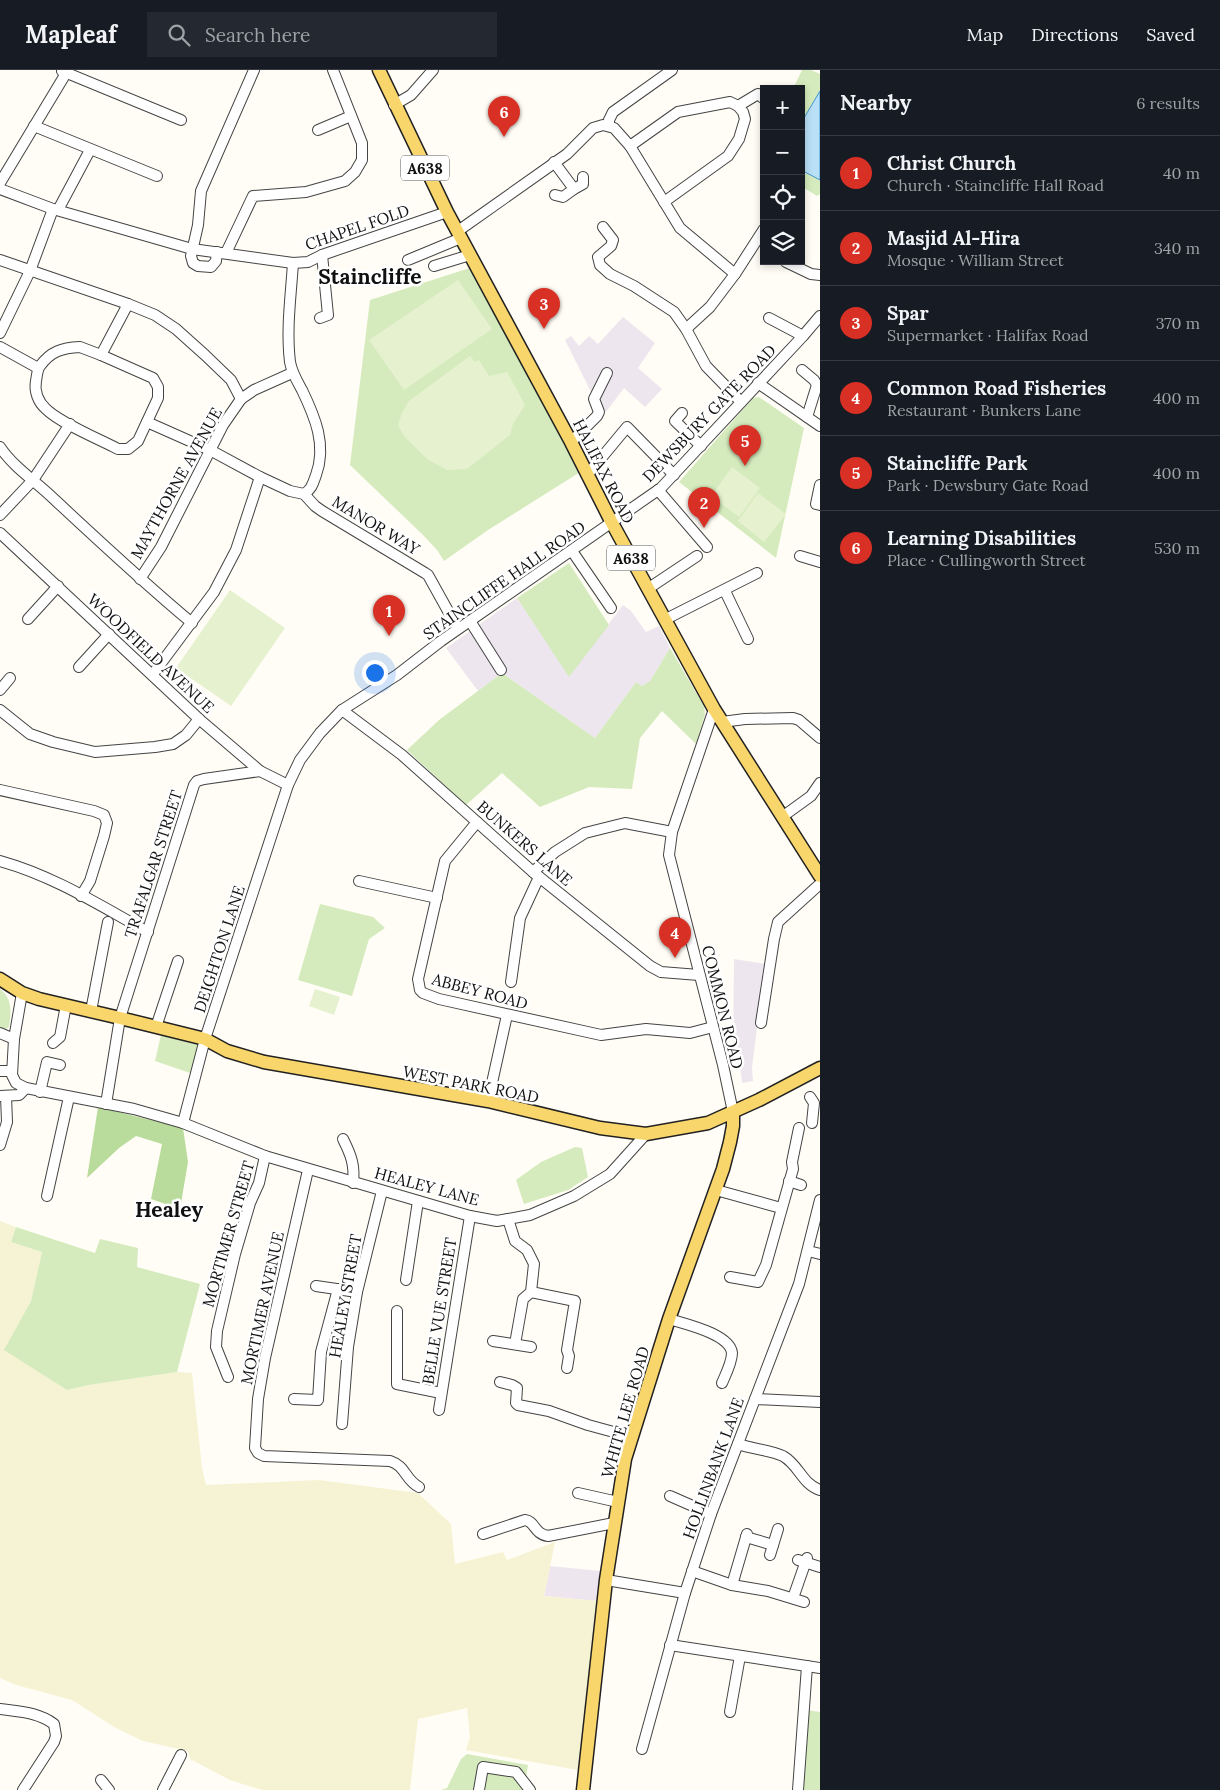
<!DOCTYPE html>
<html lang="en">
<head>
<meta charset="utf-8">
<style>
	:root { --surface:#171b24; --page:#242831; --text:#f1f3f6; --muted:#9ea1a6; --line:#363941; --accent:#d93025 }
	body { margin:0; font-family:Lora,serif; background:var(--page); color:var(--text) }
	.controls { position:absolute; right:15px; top:15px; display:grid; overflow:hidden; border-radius:0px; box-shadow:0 2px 8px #0003 }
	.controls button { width:45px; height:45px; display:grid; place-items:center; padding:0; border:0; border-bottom:1px solid var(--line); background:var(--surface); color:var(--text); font:25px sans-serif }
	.you { position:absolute; left:374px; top:602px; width:18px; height:18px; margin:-12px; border:4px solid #fff; border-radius:50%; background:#1a73e8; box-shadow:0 0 0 8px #1a73e833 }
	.badge { display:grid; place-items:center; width:32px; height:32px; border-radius:50%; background:var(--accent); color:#fff; font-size:16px; font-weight:700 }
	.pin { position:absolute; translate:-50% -41px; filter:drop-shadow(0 1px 2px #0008) }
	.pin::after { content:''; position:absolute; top:26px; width:18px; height:15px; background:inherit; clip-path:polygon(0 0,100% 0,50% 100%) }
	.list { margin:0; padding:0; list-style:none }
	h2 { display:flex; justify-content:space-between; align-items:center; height:65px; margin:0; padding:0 20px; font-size:21px }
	h2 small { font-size:16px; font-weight:400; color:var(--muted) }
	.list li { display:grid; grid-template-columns:32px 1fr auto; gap:15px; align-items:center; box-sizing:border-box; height:75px; padding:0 20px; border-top:1px solid var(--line) }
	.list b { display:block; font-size:19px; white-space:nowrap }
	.list p { margin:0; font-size:16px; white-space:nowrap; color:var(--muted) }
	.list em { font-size:16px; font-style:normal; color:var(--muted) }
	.icon { flex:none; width:28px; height:28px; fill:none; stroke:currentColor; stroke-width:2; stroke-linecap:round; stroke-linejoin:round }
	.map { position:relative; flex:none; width:820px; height:1720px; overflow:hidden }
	header { display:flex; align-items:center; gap:30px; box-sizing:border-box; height:70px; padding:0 25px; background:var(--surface); border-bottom:1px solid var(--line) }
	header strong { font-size:24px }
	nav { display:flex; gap:28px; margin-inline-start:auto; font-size:18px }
	.search { width:350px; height:45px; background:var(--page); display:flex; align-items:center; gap:12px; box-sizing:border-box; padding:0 18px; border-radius:0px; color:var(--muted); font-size:19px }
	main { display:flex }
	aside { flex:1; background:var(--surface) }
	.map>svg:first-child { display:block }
	.industrial { fill:#eee6ef }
	.farmland { fill:#f6f3d4 }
	.green { fill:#d5ebbd }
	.forest { fill:#b9dc9c }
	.pitch { fill:#e6f2cf }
	.water { fill:#b9e0f7; stroke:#3f96cf }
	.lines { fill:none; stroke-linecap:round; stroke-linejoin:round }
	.minor-casing { stroke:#444; stroke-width:12 }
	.major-casing { stroke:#222; stroke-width:15 }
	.minor { stroke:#fff; stroke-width:10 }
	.major { stroke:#f9d66b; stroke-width:12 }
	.labels { text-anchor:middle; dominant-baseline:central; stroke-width:5; stroke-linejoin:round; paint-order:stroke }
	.shield { fill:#fff; stroke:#585858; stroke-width:1 }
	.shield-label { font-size:15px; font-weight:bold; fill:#111 }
	.street-label { font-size:16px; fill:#111; stroke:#fff }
	.district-label { font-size:21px; font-weight:bold; fill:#111; stroke:#fff }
</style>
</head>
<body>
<header>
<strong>Mapleaf</strong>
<div class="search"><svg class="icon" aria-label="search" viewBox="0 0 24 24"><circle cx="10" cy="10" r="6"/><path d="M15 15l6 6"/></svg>Search here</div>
<nav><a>Map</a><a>Directions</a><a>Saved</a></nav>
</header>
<main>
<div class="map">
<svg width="820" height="1720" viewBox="0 0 820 1720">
	<rect width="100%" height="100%" fill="#fffdf5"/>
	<g class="industrial">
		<path d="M623,247L655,273L638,298L662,319L645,337L624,318L606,342L592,324L565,270L571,266L579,276L589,266L598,274Z"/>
		<path d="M517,528L569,606L623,535L631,541L646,562L659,556L670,578L650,611L642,616L636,612L595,668L502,603L478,621L446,578Z"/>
		<path d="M734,889L765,894L752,998L753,1011L742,1013L738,977H733Z"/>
		<path d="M550,1496L600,1501L597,1531L544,1526Z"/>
	</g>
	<path class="farmland" d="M0,1151L16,1157L11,1172L42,1182L31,1231L5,1280L67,1320L89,1315L177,1302L192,1303L202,1398L206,1415L319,1410L418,1423L451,1454L455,1494L503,1482L507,1490L555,1472L544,1526L597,1531L578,1700L466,1680L470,1667L467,1638L418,1649L410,1720H262L230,1710L190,1689L188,1681L143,1671L116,1658L72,1630L16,1615L0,1608Z"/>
	<g class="green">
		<path d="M802,0H811L820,4V21L801,53V19H793Z"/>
		<path d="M801,101L820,110V124L817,126L801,116Z"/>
		<path d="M476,196L585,399L488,460L444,491L437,480L422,464L350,395L370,230Z"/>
		<path d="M759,327L804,358L776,488L679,412L753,328Z"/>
		<path d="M569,493L609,555L569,607L517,528Z"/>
		<path d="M670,578L704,636L705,644L696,674L662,641L640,668L632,719L589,717L540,737L502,703L466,735L407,680L439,650L502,603L595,668L636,612L642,616L650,611Z"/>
		<path d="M320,834L373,847L385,858L369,869L352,926L298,910Z"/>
		<path d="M0,919C13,929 11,943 9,957L3,961L0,960Z"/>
		<path d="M161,965L198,975L193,1004L155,991Z"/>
		<path d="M575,1077L582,1078L588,1107L568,1120L524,1134L516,1110L541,1092Z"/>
		<path d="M16,1157L95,1183L100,1169L138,1178L137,1197L200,1214L177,1302L89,1315L67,1320L4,1280L31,1231L42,1182L11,1172Z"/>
		<path d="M807,1640L820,1642V1720H801Z"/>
		<path d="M467,1684L528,1695L524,1720H441L447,1718L461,1689Z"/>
	</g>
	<path class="forest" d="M98,1037L183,1058L188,1092L180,1139L151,1129L162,1074L136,1066L119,1078L87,1108Z"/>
	<g class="pitch">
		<path d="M458,210L492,259L404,320L369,270Z"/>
		<path d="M470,286L475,292L479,290L489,306L507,302L525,335L513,354L510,365L467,399L447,400L427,389L404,366L398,355L402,343L409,331Z"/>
		<path d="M732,397L760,418L739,447L711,426Z"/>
		<path d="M758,423L786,444L764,472L738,451Z"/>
		<path d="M230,520L285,558L231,636L176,598Z"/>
		<path d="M315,919L340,927L334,945L309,936Z"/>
	</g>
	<path class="water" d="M820,21V110L801,100V53Z"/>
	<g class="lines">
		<defs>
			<g id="minor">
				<path d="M62,1L181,50"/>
				<path d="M394,35L411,25L433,0"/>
				<path d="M738,36L758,24L763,28"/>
				<path d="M34,56L157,106"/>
				<path d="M609,56V50L613,42L672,0"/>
				<path d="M318,60L351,46"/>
				<path d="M630,76L678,42L730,32L738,36L743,42L745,49L739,69L728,86L664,132"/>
				<path d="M554,92L574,119L583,114V107"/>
				<path d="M0,113L68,0"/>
				<path d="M0,119L53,139L192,179L293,193L308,192L322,185L447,142"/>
				<path d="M555,125L563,127L574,119"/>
				<path d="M58,140L90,80"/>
				<path d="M603,157L613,170L611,176L598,187L600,195L610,204L634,216L674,242L686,259L706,296L741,332"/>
				<path d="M458,161L567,84L593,58L603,55L614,58L630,76L680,158L735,204"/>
				<path d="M217,182L216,191L211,197L198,196L193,193L191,186L198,155L201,121L254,0"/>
				<path d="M226,183L253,126L306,122L345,111L355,102L362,90V73L333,0"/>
				<path d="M0,190L128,234L155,245L176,259L205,285L231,310L241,329"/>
				<path d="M408,190L461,168"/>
				<path d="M786,192L811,204L820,205"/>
				<path d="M293,193C291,225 286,259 290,292C292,303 297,311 302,320C315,347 327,375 316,405C313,413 312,419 304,424"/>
				<path d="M434,196L470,185"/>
				<path d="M320,248L328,245L322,185"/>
				<path d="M769,248L803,266"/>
				<path d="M686,259L710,237L735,204L764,159"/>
				<path d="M0,263L30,201L53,139"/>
				<path d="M0,277L38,298"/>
				<path d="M80,277L101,285L153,308L158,317V328L138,371L128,379H118C99,369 60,353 46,339C38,332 34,321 36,311C37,306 37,300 40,296C51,281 62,278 80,277Z"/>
				<path d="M101,285L128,234"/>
				<path d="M802,300L814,310L817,315L807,347"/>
				<path d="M758,313L820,356"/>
				<path d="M682,343L675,351L701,376"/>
				<path d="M147,352L210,380L260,407L290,421L304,424L315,436L322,441L425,503L428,505L458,559"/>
				<path d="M571,372L597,346L599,342L594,329L607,303"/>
				<path d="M0,377C14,398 37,412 55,430C100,472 145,514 192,553"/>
				<path d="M588,404L627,357L674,405"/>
				<path d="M820,415L816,434L820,435"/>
				<path d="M658,420L707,477"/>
				<path d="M0,445L33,410L70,354"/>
				<path d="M0,463L199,649L260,701L288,715"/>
				<path d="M572,481L611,538"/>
				<path d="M800,486L820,492"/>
				<path d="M140,509L161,477L223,355L241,329L254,320L292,303"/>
				<path d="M649,518L697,486"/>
				<path d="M725,521L748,569"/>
				<path d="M28,549L58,516"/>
				<path d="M666,549L757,503"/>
				<path d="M470,551L501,600"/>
				<path d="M79,597L109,564"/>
				<path d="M153,604L214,522L236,480L260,407"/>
				<path d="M0,620L10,608"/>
				<path d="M714,639L672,762L669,785L723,995L733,1042"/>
				<path d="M0,640L30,664L53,672L95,682L155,677L173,674L186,665L199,649"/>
				<path d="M342,640L402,685L533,802L650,896L661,902L699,905"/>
				<path d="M722,652L745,649L793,648L799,650L820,668"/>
				<path d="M0,720L94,741L104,745L107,753L104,766L90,811L81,826"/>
				<path d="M782,747L811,726L820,713"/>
				<path d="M477,752L445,791L418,909L420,920L423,923L439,929L601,965L646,959L690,963L713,957"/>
				<path d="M0,791C54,806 99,835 148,862"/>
				<path d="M533,802L555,782L585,763L625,753L672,762"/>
				<path d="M359,811L437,828"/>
				<path d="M511,912L520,848L539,807"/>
				<path d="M22,923L14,969L12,1005L16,1013L26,1018L134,1039L183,1053L265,1086L470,1146L497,1151L530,1145L574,1126L610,1104L646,1064"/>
				<path d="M91,941L108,852"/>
				<path d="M761,953L774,869L778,852L820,814"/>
				<path d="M156,957L178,891"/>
				<path d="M0,963L14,969"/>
				<path d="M53,973L60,967L66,935"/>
				<path d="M0,1001H12"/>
				<path d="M40,1022L47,992L60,995"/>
				<path d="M0,1026L19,1025L26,1018"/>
				<path d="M810,1027L814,1033L812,1053"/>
				<path d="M488,1031L507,945"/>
				<path d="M106,1034L120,948L194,715L197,711L204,709L260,701"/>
				<path d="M183,1053L205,969L288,715L300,690L320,663L342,640L397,605L441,571L661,418L803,266L820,246"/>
				<path d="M343,1069C351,1085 355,1095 353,1113"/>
				<path d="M0,1075L7,1052L6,1026"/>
				<path d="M308,1100L265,1288L258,1329L255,1378L258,1383L264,1386L390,1391C406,1396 405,1410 419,1417"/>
				<path d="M789,1111L801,1115"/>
				<path d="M716,1120L781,1138"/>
				<path d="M47,1126L69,1027"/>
				<path d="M508,1149L515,1171L527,1180L534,1194L531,1222L523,1229L515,1274"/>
				<path d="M808,1181L820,1184"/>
				<path d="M730,1207L758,1212L766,1195L793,1099L792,1092L799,1058"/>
				<path d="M406,1210L418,1131"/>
				<path d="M316,1216L357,1222"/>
				<path d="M531,1222L575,1231L567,1280L569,1286L567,1298"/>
				<path d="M397,1241V1314L441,1323"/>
				<path d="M669,1249C685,1254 730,1264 732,1283C732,1292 726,1304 722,1313"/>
				<path d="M493,1271L531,1277"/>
				<path d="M228,1307L216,1277L217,1261L235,1184L250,1133L259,1113L265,1086"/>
				<path d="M500,1312L512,1315L517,1318L516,1333L518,1335L549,1341L588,1355L632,1367"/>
				<path d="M294,1329L318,1330L321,1282L338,1219"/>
				<path d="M755,1329L820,1332"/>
				<path d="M439,1340L470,1146"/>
				<path d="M342,1354L348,1277L357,1222L382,1121"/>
				<path d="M738,1374C752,1379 771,1380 783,1386C799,1395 802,1414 820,1420"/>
				<path d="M578,1423L618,1432"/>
				<path d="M670,1426L711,1444"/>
				<path d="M483,1464L525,1450C535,1451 534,1464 548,1466L614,1453"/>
				<path d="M746,1467L773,1475"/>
				<path d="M770,1485L778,1459"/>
				<path d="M798,1490L820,1497"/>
				<path d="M692,1501L732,1515L768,1521L804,1532"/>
				<path d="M606,1510L685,1523"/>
				<path d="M732,1515L747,1464"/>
				<path d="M793,1528L807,1488"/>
				<path d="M670,1575L820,1598"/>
				<path d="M0,1639C21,1642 37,1642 54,1654L56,1666L54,1672L23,1720"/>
				<path d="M730,1642L740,1586"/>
				<path d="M642,1679L685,1523L711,1444L799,1214L820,1130"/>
				<path d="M101,1710L109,1720"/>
				<path d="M163,1720L181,1685"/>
				<path d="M479,1720L483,1697L516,1702L530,1720"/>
				<path d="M798,1720L807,1596"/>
			</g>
			<g id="major">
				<path d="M379,0L447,142L571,372L612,453L714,639L820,806"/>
				<path d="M0,909L22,923L39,929L120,948L205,969L227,981L264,992L488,1031L600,1058L646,1064L708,1053L759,1030L820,998"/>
				<path d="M583,1720L606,1510L625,1389L669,1249L723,1099L730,1072L733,1056V1042"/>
			</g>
		</defs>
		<use href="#minor" class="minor-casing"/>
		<use href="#major" class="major-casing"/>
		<use href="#minor" class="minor"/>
		<use href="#major" class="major"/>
	</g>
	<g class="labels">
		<g class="shield">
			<rect x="401" y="85.5" width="48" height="25" rx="4"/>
			<rect x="607" y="475.5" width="48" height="25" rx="4"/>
		</g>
		<g class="shield-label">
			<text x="425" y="98">A638</text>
			<text x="631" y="488">A638</text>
		</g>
		<g class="street-label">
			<text transform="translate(357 157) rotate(-19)">CHAPEL FOLD</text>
			<text transform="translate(709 343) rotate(-46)">DEWSBURY GATE ROAD</text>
			<text transform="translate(604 401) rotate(63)">HALIFAX ROAD</text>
			<text transform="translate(176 413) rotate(-61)">MAYTHORNE AVENUE</text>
			<text transform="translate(376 455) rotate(31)">MANOR WAY</text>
			<text transform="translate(504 510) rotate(-35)">STAINCLIFFE HALL ROAD</text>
			<text transform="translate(151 583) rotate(43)">WOODFIELD AVENUE</text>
			<text transform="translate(525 773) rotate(41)">BUNKERS LANE</text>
			<text transform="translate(153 794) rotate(-72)">TRAFALGAR STREET</text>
			<text transform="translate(219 879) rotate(-72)">DEIGHTON LANE</text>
			<text transform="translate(480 921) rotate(15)">ABBEY ROAD</text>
			<text transform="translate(723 937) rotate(76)">COMMON ROAD</text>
			<text transform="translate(471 1014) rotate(11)">WEST PARK ROAD</text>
			<text transform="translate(427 1116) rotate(15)">HEALEY LANE</text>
			<text transform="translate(228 1164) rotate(-74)">MORTIMER STREET</text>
			<text transform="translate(345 1226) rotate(-80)">HEALEY STREET</text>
			<text transform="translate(262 1238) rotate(-78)">MORTIMER AVENUE</text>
			<text transform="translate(439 1241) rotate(-81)">BELLE VUE STREET</text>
			<text transform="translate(625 1342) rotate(-74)">WHITE LEE ROAD</text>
			<text transform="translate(713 1398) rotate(-70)">HOLLINBANK LANE</text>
		</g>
		<g class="district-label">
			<text x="370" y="206">Staincliffe</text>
			<text x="169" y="1139">Healey</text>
		</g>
	</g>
</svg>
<div class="controls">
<button>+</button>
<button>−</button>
<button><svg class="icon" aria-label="locate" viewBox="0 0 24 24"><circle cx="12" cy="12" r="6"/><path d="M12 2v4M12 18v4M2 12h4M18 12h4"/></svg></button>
<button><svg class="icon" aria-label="layers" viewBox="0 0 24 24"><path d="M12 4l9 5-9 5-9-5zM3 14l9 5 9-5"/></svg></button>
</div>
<div class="you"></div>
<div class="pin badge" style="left:389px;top:566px">1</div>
<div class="pin badge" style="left:704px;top:458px">2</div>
<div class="pin badge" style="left:544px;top:259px">3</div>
<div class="pin badge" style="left:675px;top:888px">4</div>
<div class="pin badge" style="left:745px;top:396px">5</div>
<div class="pin badge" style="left:504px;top:67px">6</div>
</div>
<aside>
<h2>Nearby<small>6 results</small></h2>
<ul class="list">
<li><span class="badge">1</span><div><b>Christ Church</b><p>Church · Staincliffe Hall Road</p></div><em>40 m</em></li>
<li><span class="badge">2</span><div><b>Masjid Al-Hira</b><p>Mosque · William Street</p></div><em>340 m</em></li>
<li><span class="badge">3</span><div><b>Spar</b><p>Supermarket · Halifax Road</p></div><em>370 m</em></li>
<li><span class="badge">4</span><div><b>Common Road Fisheries</b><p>Restaurant · Bunkers Lane</p></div><em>400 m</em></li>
<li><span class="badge">5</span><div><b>Staincliffe Park</b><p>Park · Dewsbury Gate Road</p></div><em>400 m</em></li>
<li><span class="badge">6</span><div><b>Learning Disabilities</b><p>Place · Cullingworth Street</p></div><em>530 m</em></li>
</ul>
</aside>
</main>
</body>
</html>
